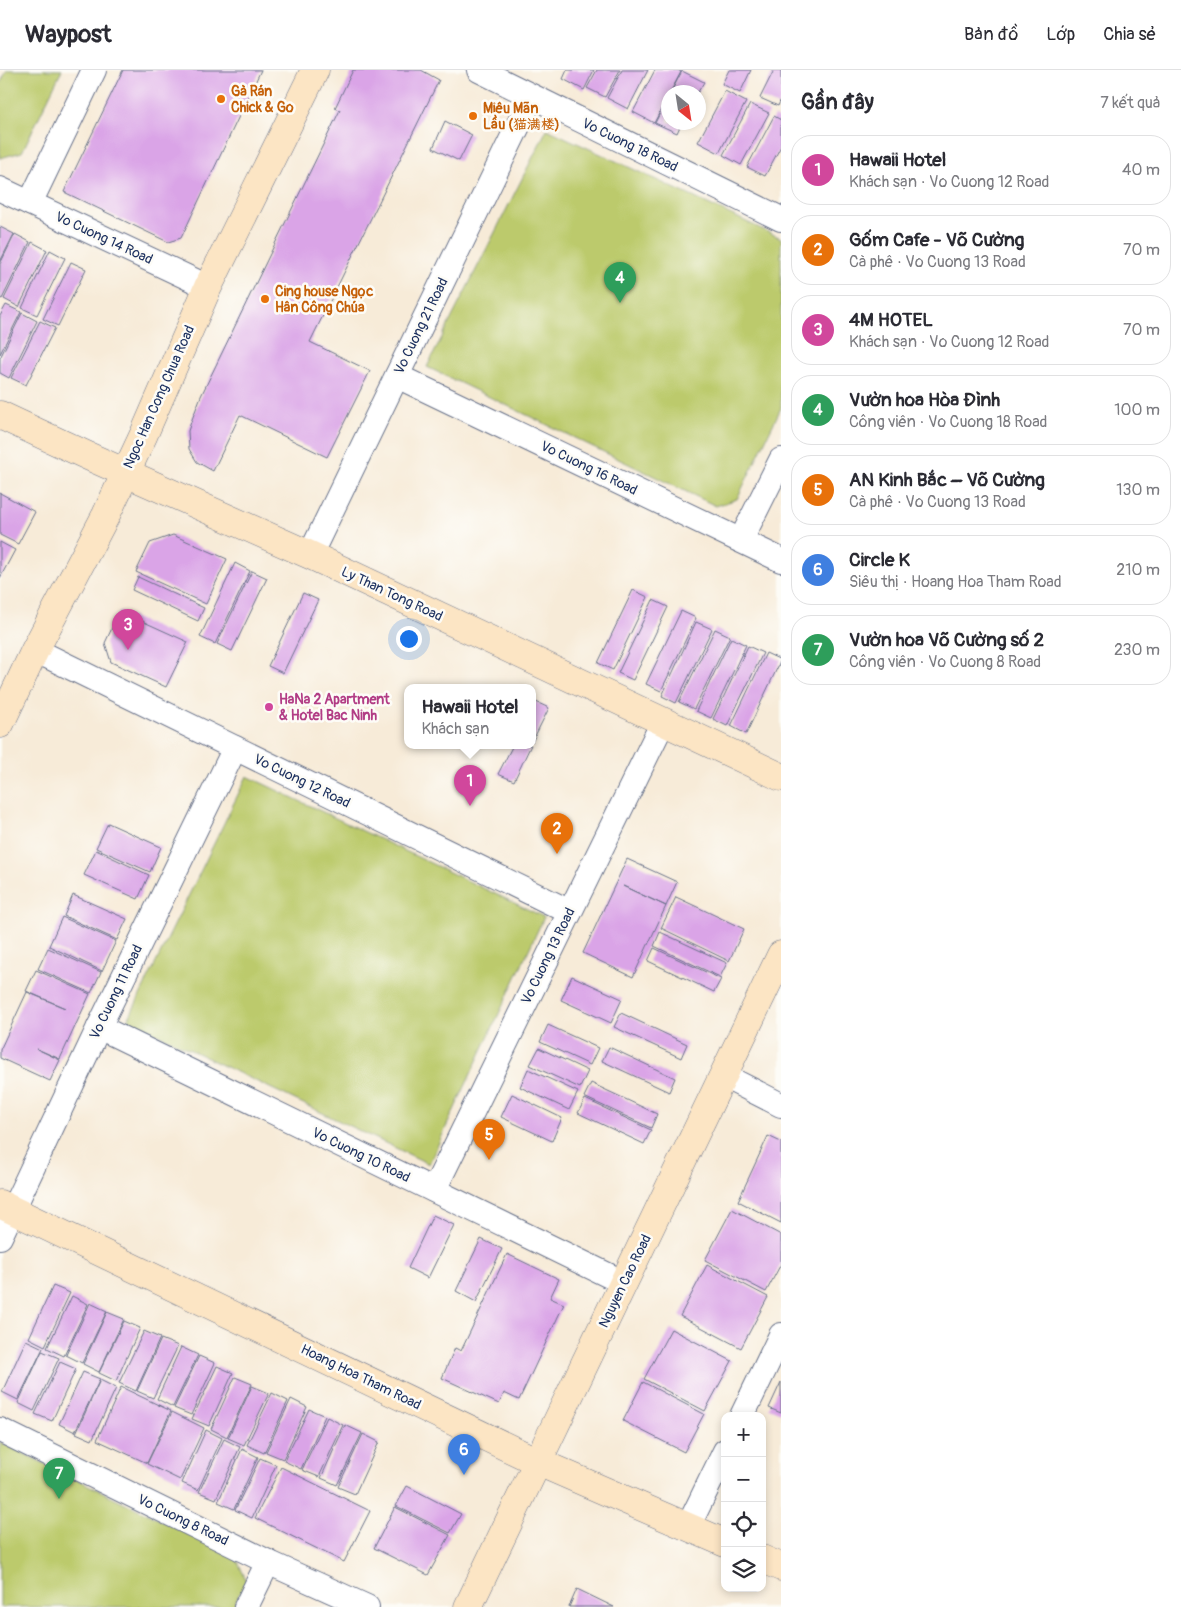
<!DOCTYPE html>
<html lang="vi">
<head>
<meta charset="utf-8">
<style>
	:root { --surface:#fff; --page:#f7f7f7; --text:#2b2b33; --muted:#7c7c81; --line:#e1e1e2; --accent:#0b8043 }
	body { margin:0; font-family:Pangolin,"LXGW WenKai TC",sans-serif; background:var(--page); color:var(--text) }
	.controls { position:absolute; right:15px; bottom:15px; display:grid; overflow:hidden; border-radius:10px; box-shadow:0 2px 8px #0003 }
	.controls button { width:45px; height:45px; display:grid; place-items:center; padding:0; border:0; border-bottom:1px solid var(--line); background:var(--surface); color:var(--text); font:25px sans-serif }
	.compass { position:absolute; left:661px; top:15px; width:45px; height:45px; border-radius:50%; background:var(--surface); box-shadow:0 2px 8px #0003; rotate:150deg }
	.you { position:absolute; left:408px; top:568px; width:18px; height:18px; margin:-12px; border:4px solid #fff; border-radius:50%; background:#1a73e8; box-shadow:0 0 0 8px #1a73e833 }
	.badge { display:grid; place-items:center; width:32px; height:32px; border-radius:50%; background:var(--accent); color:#fff; font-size:16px; font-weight:700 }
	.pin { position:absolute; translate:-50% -41px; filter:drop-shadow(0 1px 2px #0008) }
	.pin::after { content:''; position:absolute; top:26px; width:18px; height:15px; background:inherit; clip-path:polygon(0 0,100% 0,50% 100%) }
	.popup { position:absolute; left:404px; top:614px; width:132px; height:65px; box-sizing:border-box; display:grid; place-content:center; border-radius:10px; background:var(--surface); filter:drop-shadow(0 1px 4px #0005); font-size:16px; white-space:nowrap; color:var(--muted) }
	.popup b { font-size:19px; color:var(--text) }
	.popup::after { content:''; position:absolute; left:50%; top:100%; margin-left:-10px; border:10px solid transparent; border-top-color:var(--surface) }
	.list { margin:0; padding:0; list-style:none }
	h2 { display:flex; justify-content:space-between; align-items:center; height:65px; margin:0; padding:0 20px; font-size:21px }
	h2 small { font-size:16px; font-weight:400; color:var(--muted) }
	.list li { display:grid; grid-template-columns:32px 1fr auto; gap:15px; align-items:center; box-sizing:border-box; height:70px; margin:0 10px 10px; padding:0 10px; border:1px solid var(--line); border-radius:20px }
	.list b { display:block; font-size:19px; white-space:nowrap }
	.list p { margin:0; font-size:16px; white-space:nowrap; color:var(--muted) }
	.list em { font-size:16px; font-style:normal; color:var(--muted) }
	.icon { flex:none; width:28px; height:28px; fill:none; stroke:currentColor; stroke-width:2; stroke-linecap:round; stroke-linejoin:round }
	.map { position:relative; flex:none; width:781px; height:1537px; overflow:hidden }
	header { display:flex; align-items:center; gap:30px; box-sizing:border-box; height:70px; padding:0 25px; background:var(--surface); border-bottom:1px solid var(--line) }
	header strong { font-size:24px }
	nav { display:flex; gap:28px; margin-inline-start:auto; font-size:18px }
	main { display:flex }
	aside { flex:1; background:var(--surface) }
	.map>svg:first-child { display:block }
	.green { fill:#bcca6c; stroke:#6c7c65 }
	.building { fill:#daa4e7 }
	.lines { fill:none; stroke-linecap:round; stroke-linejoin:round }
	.street-casing { stroke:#687189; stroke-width:26 }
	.secondary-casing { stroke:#687189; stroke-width:29 }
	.street { stroke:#fff; stroke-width:24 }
	.secondary { stroke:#fce5c4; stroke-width:28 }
	.food-dot { fill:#e8710a; stroke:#fdfcf7; stroke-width:2 }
	.hotel-dot { fill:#d1479c; stroke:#fdfcf7; stroke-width:2 }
	.labels { text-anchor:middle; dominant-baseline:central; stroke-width:5; stroke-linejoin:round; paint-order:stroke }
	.food-label { font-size:14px; font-weight:bold; fill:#c56008; stroke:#fdfcf7; text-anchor:start }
	.street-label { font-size:14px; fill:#1b2f5e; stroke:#fdfcf7 }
	.hotel-label { font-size:14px; font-weight:bold; fill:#b23c85; stroke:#fdfcf7; text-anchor:start }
</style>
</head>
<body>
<header>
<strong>Waypost</strong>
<nav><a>Bản đồ</a><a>Lớp</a><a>Chia sẻ</a></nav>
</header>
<main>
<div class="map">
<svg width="781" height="1537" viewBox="0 0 781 1537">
	<rect width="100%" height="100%" fill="#fdfcf7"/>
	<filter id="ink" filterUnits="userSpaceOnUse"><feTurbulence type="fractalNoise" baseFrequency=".02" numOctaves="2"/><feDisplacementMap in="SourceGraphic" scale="10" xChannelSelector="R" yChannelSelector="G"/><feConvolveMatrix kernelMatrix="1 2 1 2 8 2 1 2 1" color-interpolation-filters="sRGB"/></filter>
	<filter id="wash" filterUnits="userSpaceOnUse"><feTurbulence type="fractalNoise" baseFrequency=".0096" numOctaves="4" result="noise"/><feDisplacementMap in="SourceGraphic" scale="20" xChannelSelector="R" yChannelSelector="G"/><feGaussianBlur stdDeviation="1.12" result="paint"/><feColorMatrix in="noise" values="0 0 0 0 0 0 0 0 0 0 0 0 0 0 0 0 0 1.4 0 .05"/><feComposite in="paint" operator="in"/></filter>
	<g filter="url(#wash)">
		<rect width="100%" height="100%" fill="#f7ebd8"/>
		<g class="green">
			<path d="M7,0H62L22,82L0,88V14Z"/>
			<path d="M547,59L781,168V338L737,429L716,436L427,297Z"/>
			<path d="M247,706L544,847L429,1094L128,950Z"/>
			<path d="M0,1372L236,1487L246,1510L233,1537H0Z"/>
		</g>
		<g id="blocks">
			<g class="building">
				<path d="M123,0H261L181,168L168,172L64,122Z"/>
				<path d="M353,0H421L439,10L310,272L370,301L327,387L240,345L213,401L197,392L189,379L188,361L191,352L201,326L340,40L335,38Z"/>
				<path d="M567,0H594L584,20L563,9Z"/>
				<path d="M597,0H620L605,27L587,18Z"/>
				<path d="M622,0H648L628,39L607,28Z"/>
				<path d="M655,0H678L681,2L654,53L633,42Z"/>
				<path d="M729,0H751L740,23L722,14Z"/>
				<path d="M774,0H781V29L778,36L760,28Z"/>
				<path d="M682,1L704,12L698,22H671Z"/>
				<path d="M725,21L746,32L719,83L698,72Z"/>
				<path d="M668,27V52H682L677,63L655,53Z"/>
				<path d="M750,34L769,43L741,95L723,85Z"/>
				<path d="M774,46L781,50V76L765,106L747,97Z"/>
				<path d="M445,51L472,65L459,91L433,78Z"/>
				<path d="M0,157L14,164L0,192Z"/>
				<path d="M15,164L30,172L2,229L0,228V194Z"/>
				<path d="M32,172L47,180L19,237L4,229Z"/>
				<path d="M50,180L65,188L37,245L22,238Z"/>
				<path d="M71,192L86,199L58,256L43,249Z"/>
				<path d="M6,235L21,242L0,284V246Z"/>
				<path d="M22,243L37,251L9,308L0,303V288Z"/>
				<path d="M40,251L55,258L26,315L11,308Z"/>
				<path d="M0,423L35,442L18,474L0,465Z"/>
				<path d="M173,465L227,489L206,534L136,502L150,473Z"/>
				<path d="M0,472L15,480L0,508Z"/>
				<path d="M235,493L250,501L215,574L200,567Z"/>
				<path d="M252,501L267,508L232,581L217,574Z"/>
				<path d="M138,507L204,538L198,551L132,520Z"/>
				<path d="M633,520L648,527L613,600L598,593Z"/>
				<path d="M303,523L318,530L283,603L268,596Z"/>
				<path d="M653,530L668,537L633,610L618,603Z"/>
				<path d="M120,541L188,572L166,617L111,592L105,573Z"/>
				<path d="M681,541L696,548L661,621L646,614Z"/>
				<path d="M696,552L712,559L676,633L662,626Z"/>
				<path d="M715,559L730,566L694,639L679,632Z"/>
				<path d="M731,568L746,575L711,648L696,641Z"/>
				<path d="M748,576L763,583L727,656L713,649Z"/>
				<path d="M766,583L781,590L746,664L731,656Z"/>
				<path d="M534,631L549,638L532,672V634Z"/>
				<path d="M513,675H531L514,711L498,704Z"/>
				<path d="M108,753L161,777L150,802L96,778Z"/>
				<path d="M96,780L149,805L138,829L84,805Z"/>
				<path d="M627,789L677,812L666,836L623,816L666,836L633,907L583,883Z"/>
				<path d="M73,825L127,849L117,870L64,846Z"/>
				<path d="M676,827L744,859L729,891L661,858Z"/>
				<path d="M62,847L116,871L102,901L49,876Z"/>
				<path d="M660,862L727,893L720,907L654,876Z"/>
				<path d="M48,878L101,902L91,923L38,899Z"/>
				<path d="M654,878L721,909L714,922L648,891Z"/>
				<path d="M36,900L90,924L60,989L37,979L60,990L50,1011L0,988V980L27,922L65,938L26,921Z"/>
				<path d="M572,906L622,929L611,953L561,930Z"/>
				<path d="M621,943L687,974L681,988L614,957Z"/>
				<path d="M548,955L598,978L590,995L540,972Z"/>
				<path d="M609,977L675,1008L669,1022L602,991Z"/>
				<path d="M539,978L588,1001L580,1018L530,995Z"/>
				<path d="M528,999L578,1022L569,1040L520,1017Z"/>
				<path d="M591,1013L657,1044L651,1058L584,1027Z"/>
				<path d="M512,1024L562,1048L552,1071L501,1047Z"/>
				<path d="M585,1029L651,1060L644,1074L578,1043Z"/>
				<path d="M768,1066L781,1072V1153L738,1131Z"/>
				<path d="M732,1139L781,1165V1194L766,1222L705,1190Z"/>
				<path d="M433,1145L454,1155L428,1208L408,1198Z"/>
				<path d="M481,1169L502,1179L476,1232L456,1221Z"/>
				<path d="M507,1184L559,1209L550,1228L564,1234L519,1330L504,1323L499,1334L442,1308L455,1278L461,1281Z"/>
				<path d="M707,1195L768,1227L741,1278L680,1246Z"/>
				<path d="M53,1216L70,1223L45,1276L29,1268Z"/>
				<path d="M72,1226L88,1234L64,1286L47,1278Z"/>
				<path d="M90,1233L107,1241L82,1293L66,1285Z"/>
				<path d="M107,1242L124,1249L99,1302L83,1294Z"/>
				<path d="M124,1251L140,1258L116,1311L99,1303Z"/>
				<path d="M671,1259L732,1291L705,1341L644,1309Z"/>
				<path d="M144,1261L160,1268L136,1321L119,1313Z"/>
				<path d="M161,1269L178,1276L153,1328L137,1321Z"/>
				<path d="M26,1270L43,1278L18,1330L2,1322Z"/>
				<path d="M181,1277L198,1285L173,1337L157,1329Z"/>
				<path d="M42,1281L59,1288L34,1341L18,1333Z"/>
				<path d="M199,1286L215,1293L191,1345L174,1338Z"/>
				<path d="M60,1292L76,1299L52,1351L35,1344Z"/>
				<path d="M217,1296L233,1303L209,1356L192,1349Z"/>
				<path d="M83,1302L100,1309L75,1362L59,1354Z"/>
				<path d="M235,1307L252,1314L227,1367L211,1359Z"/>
				<path d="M100,1310L116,1318L92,1370L76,1363Z"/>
				<path d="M643,1312L704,1344L684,1382L623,1351Z"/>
				<path d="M781,1312V1343L769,1338Z"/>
				<path d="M252,1316L269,1323L244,1375L228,1368Z"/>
				<path d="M121,1317L171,1341L147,1393L97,1370Z"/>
				<path d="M272,1323L288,1331L264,1383L247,1375Z"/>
				<path d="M291,1329L307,1337L283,1389L266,1382Z"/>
				<path d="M309,1339L325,1346L301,1399L284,1391Z"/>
				<path d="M172,1342L204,1358L180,1410L147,1394Z"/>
				<path d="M327,1347L343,1355L319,1407L302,1400Z"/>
				<path d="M345,1355L362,1363L337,1415L321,1408Z"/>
				<path d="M206,1360L222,1368L198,1420L182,1413Z"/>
				<path d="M363,1364L379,1372L355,1424L338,1417Z"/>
				<path d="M224,1369L240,1377L216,1429L199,1422Z"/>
				<path d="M242,1379L258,1387L234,1439L218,1432Z"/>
				<path d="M260,1388L276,1395L252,1448L235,1440Z"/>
				<path d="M281,1397L370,1441L344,1492L255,1448Z"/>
				<path d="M407,1416L461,1444L450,1463L396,1436Z"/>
				<path d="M395,1437L450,1465L428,1505L374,1478Z"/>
				<path d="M577,1519L614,1537H569Z"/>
			</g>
		</g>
	</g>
	<g filter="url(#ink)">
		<use href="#blocks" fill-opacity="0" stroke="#687189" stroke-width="1"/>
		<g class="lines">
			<defs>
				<g id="street">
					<path d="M479,0L781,149"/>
					<path d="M0,119L208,217"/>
					<path d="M30,133L94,0"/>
					<path d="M397,306L781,490"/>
					<path d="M741,470L781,390"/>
					<path d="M310,485L532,27"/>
					<path d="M35,580L570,842"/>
					<path d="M99,957L624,1213"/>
					<path d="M724,1006L781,1035"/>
					<path d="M434,1120L663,652"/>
					<path d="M0,1167L99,957L235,678"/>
					<path d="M742,1346L781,1265"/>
					<path d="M0,1360L272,1494L367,1537"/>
					<path d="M688,1457L725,1381"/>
					<path d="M246,1537L268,1492"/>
				</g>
				<g id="secondary">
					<path d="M0,345L88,386L310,485L781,707"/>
					<path d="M0,654L35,580L106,445L144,364L208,217L315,0"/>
					<path d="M0,1134L538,1392L725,1473"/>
					<path d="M762,1489L781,1497"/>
					<path d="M468,1537L781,885"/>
				</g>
			</defs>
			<use href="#street" class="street-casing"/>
			<use href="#secondary" class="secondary-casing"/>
			<use href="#street" class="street"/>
			<use href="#secondary" class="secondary"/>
		</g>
	</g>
	<g class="food-dot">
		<circle cx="221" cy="29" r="5"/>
		<circle cx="473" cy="46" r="5"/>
		<circle cx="265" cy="229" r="5"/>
	</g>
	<circle class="hotel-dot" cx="269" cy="637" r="5"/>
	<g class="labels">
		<g class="food-label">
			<text x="231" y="21">Gà Rán<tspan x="231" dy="16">Chick &amp; Go</tspan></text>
			<text x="483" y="38">Miêu Mãn<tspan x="483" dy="16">Lầu (猫满楼)</tspan></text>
			<text x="275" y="221">Cing house Ngọc<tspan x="275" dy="16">Hân Công Chúa</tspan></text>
		</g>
		<g class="street-label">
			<text transform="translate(630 75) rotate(26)">Vo Cuong 18 Road</text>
			<text transform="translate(104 168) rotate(25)">Vo Cuong 14 Road</text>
			<text transform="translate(421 256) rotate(-64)">Vo Cuong 21 Road</text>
			<text transform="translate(159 327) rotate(-66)">Ngoc Han Cong Chua Road</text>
			<text transform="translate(589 398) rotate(26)">Vo Cuong 16 Road</text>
			<text transform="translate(392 524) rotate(25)">Ly Than Tong Road</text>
			<text transform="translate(302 711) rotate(26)">Vo Cuong 12 Road</text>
			<text transform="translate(548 886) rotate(-64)">Vo Cuong 13 Road</text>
			<text transform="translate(116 922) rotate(-64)">Vo Cuong 11 Road</text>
			<text transform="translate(361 1085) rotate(26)">Vo Cuong 10 Road</text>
			<text transform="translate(625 1211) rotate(-64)">Nguyen Cao Road</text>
			<text transform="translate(361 1307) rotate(26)">Hoang Hoa Tham Road</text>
			<text transform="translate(183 1450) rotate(26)">Vo Cuong 8 Road</text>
		</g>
		<g class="hotel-label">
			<text x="279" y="629">HaNa 2 Apartment<tspan x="279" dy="16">&amp; Hotel Bac Ninh</tspan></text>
		</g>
	</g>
</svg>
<div class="controls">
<button>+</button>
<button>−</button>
<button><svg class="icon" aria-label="locate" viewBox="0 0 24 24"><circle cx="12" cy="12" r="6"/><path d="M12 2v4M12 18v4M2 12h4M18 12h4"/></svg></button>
<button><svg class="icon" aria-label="layers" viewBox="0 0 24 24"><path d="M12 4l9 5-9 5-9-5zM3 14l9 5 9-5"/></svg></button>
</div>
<svg class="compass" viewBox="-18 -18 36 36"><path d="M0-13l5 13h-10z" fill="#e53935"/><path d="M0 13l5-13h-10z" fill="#7c7c81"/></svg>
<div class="you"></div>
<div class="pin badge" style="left:470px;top:736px;background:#d1479c">1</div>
<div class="popup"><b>Hawaii Hotel</b>Khách sạn</div>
<div class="pin badge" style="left:557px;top:784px;background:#e8710a">2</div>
<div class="pin badge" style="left:128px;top:580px;background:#d1479c">3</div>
<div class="pin badge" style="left:620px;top:233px;background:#2e9e5b">4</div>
<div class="pin badge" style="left:489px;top:1090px;background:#e8710a">5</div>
<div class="pin badge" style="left:464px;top:1405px;background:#3f7fe0">6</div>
<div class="pin badge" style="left:59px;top:1429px;background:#2e9e5b">7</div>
</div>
<aside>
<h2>Gần đây<small>7 kết quả</small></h2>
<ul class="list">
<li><span class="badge" style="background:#d1479c">1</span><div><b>Hawaii Hotel</b><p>Khách sạn · Vo Cuong 12 Road</p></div><em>40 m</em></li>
<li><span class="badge" style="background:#e8710a">2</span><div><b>Gốm Cafe - Võ Cường</b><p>Cà phê · Vo Cuong 13 Road</p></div><em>70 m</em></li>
<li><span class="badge" style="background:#d1479c">3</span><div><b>4M HOTEL</b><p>Khách sạn · Vo Cuong 12 Road</p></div><em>70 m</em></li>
<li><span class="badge" style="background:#2e9e5b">4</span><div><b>Vườn hoa Hòa Đình</b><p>Công viên · Vo Cuong 18 Road</p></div><em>100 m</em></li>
<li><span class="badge" style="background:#e8710a">5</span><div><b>AN Kinh Bắc – Võ Cường</b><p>Cà phê · Vo Cuong 13 Road</p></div><em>130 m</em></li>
<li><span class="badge" style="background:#3f7fe0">6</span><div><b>Circle K</b><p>Siêu thị · Hoang Hoa Tham Road</p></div><em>210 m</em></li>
<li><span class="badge" style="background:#2e9e5b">7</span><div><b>Vườn hoa Võ Cường số 2</b><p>Công viên · Vo Cuong 8 Road</p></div><em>230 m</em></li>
</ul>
</aside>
</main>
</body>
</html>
